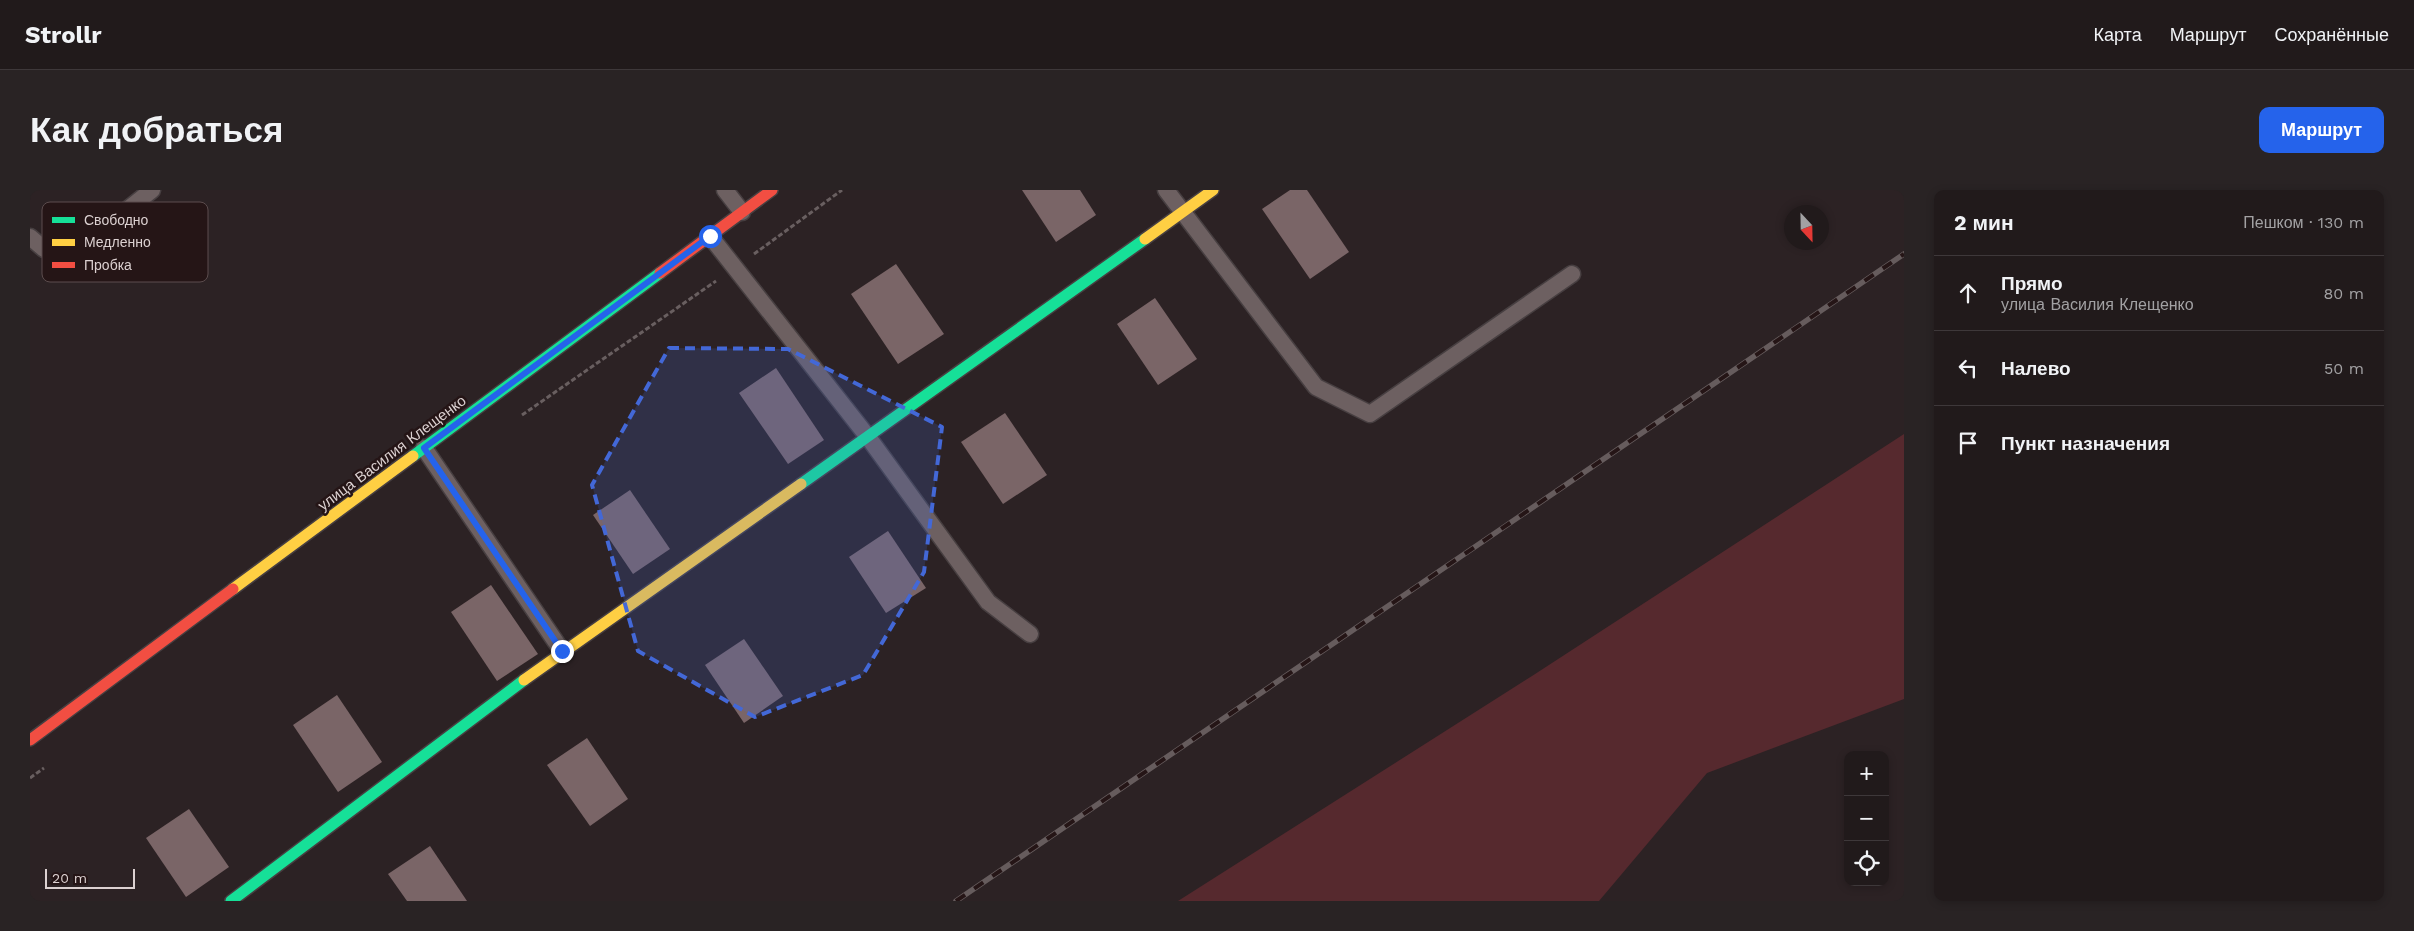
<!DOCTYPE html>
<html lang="ru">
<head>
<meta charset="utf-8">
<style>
	:root { --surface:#211a1b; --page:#292324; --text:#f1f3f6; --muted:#a2a1a3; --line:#3e383a; --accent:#2563eb }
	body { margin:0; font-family:"Work Sans",sans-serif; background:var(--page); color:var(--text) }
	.controls { position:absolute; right:15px; bottom:15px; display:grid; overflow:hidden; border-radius:10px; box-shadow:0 2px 8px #0003 }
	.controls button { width:45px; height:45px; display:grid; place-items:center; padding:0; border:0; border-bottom:1px solid var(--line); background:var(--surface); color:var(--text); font:25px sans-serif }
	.compass { position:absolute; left:1754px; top:15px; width:45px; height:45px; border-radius:50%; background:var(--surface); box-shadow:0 2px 8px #0003; rotate:158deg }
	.scale { position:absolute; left:15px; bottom:12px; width:90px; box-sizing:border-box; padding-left:5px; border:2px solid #dcd1d1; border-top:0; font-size:14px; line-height:18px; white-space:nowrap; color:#dcd1d1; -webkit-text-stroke:4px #251516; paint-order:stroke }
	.stop { position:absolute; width:15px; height:15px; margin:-11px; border:4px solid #2563eb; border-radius:50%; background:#fff }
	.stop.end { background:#2563eb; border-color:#fff; box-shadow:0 1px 5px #0008 }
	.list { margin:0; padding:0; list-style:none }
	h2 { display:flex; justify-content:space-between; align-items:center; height:65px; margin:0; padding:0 20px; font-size:21px }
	h2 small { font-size:16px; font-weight:400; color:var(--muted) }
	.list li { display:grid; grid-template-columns:32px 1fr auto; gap:15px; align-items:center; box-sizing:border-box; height:75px; padding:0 20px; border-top:1px solid var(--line) }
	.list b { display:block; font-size:19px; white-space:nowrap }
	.list p { margin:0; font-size:16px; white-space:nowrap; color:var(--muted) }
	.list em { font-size:16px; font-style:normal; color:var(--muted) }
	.icon { flex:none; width:28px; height:28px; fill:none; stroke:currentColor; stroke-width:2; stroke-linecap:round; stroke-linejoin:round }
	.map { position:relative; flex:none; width:1874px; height:711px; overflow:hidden; border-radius:10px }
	header { display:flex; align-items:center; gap:30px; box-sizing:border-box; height:70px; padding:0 25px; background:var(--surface); border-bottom:1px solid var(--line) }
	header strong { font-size:24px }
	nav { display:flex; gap:28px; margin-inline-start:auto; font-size:18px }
	.intro { display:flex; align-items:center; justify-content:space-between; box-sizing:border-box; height:120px; padding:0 30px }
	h1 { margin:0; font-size:35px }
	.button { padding:12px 22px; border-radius:10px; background:var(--accent); color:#fff; font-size:18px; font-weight:700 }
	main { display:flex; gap:30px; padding:0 30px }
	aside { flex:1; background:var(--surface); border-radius:10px; box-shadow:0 2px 8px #0003 }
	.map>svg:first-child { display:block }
	.green { fill:#56292e }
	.building { fill:#7a6567 }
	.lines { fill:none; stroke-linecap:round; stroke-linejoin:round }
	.lane-casing { stroke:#473f41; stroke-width:19 }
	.fast-casing { stroke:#473f41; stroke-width:14 }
	.slow-casing { stroke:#473f41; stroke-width:14 }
	.jam-casing { stroke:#473f41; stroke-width:14 }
	.path { stroke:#695f60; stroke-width:3; stroke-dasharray:5 2.5; stroke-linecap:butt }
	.lane { stroke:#6d6061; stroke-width:16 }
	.fast { stroke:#16e098; stroke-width:11 }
	.slow { stroke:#ffcf43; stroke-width:11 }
	.jam { stroke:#f24e42; stroke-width:11 }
	.rail-casing { stroke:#665c5d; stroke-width:5.5 }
	.rail { stroke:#251516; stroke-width:4; stroke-dasharray:11; stroke-linecap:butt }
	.route { stroke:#2563eb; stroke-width:6 }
	.marked { fill:#4368d7; fill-opacity:0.2; stroke:#4368d7; stroke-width:4; stroke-dasharray:10 6; stroke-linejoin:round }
	.labels { text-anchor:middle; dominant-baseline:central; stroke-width:5; stroke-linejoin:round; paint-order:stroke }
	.street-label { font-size:15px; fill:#dcd1d1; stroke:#251516 }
	.key { fill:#251516; stroke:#5c4d4e; stroke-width:1 }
	.key-label { font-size:14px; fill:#dcd1d1 }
</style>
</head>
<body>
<header>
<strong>Strollr</strong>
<nav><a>Карта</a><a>Маршрут</a><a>Сохранённые</a></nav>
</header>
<div class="intro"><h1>Как добраться</h1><a class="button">Маршрут</a></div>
<main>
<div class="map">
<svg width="1874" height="711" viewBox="0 0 1874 711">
	<rect width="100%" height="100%" fill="#2c2224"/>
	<path class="green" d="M1874,244V509L1677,583L1569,711H1148L1502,486Z"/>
	<g class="building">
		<path d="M992,0H1050L1066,25L1026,52Z"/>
		<path d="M1260,0H1277L1319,62L1280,89L1232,19Z"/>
		<path d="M866,74L914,144L868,174L821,104Z"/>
		<path d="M1125,108L1167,169L1128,195L1087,134Z"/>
		<path d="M746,178L794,250L758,274L709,203Z"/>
		<path d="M975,223L1017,285L973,314L931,252Z"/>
		<path d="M600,300L640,359L603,384L563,325Z"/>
		<path d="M858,341L896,398L856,423L819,367Z"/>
		<path d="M461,395L508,464L467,491L421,422Z"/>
		<path d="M714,449L753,506L714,533L675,475Z"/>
		<path d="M307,505L352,572L308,602L263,535Z"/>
		<path d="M557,548L598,609L560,636L517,575Z"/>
		<path d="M159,619L199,677L156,707L116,648Z"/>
		<path d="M400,656L437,711H377L358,684Z"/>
	</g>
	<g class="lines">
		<defs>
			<g id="lane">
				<path d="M695,0L712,22"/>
				<path d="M1136,0L1286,197L1340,224L1542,84"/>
				<path d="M680,46L838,247L958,412L1000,444"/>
				<path d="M0,47L14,59L43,55L72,40L122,0"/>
				<path d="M394,258L532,461"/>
			</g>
			<g id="fast">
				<path d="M383,266L630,83"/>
				<path d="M771,294L1115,49"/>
				<path d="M201,711L494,490"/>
			</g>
			<g id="slow">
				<path d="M1115,49L1183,0"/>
				<path d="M203,399L383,266"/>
				<path d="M494,490L771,294"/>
			</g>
			<g id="jam">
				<path d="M630,83L742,0"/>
				<path d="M0,550L203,399"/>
			</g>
		</defs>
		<use href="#lane" class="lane-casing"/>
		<use href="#fast" class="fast-casing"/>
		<use href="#slow" class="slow-casing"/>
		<use href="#jam" class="jam-casing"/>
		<g class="path">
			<path d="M724,64L812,0"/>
			<path d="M492,225L686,91"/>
			<path d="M0,588L14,578"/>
		</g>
		<use href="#lane" class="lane"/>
		<use href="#fast" class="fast"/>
		<use href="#slow" class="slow"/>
		<use href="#jam" class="jam"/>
		<defs>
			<path id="rail" d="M926,711L1874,64"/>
		</defs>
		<use href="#rail" class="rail-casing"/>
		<use href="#rail" class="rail"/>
	</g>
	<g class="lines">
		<path class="route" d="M532,461L394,258L680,46"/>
	</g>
	<path class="marked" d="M639,158L758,159L912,237L894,382L833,485L725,527L608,461L562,295Z"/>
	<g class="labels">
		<g class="street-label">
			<text transform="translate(362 263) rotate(-37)">улица Василия Клещенко</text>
		</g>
	</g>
	<rect x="12" y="12" width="166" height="80" rx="8" class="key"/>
	<rect x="22" y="27" width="23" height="6" fill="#16e098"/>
	<rect x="22" y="49" width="23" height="7" fill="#ffcf43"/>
	<rect x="22" y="72" width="23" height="6" fill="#f24e42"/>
	<g class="key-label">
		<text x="54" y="35">Свободно</text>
		<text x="54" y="57">Медленно</text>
		<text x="54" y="80">Пробка</text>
	</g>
</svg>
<div class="controls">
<button>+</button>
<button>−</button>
<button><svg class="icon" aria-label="locate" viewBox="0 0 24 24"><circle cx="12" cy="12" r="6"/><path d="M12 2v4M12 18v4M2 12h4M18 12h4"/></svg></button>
</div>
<svg class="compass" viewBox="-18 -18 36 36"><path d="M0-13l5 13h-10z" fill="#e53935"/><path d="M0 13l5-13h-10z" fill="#a2a1a3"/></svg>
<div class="scale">20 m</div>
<div class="stop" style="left:680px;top:46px"></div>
<div class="stop end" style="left:532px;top:461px"></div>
</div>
<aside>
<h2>2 мин<small>Пешком · 130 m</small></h2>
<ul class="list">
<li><svg class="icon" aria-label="ahead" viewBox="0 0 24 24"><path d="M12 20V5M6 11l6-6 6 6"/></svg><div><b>Прямо</b><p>улица Василия Клещенко</p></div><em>80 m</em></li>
<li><svg class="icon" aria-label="left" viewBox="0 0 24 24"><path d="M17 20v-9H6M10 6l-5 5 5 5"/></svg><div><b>Налево</b></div><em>50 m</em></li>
<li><svg class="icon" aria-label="arrive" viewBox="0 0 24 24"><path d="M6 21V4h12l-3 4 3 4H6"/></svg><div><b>Пункт назначения</b></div></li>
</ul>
</aside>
</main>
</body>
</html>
